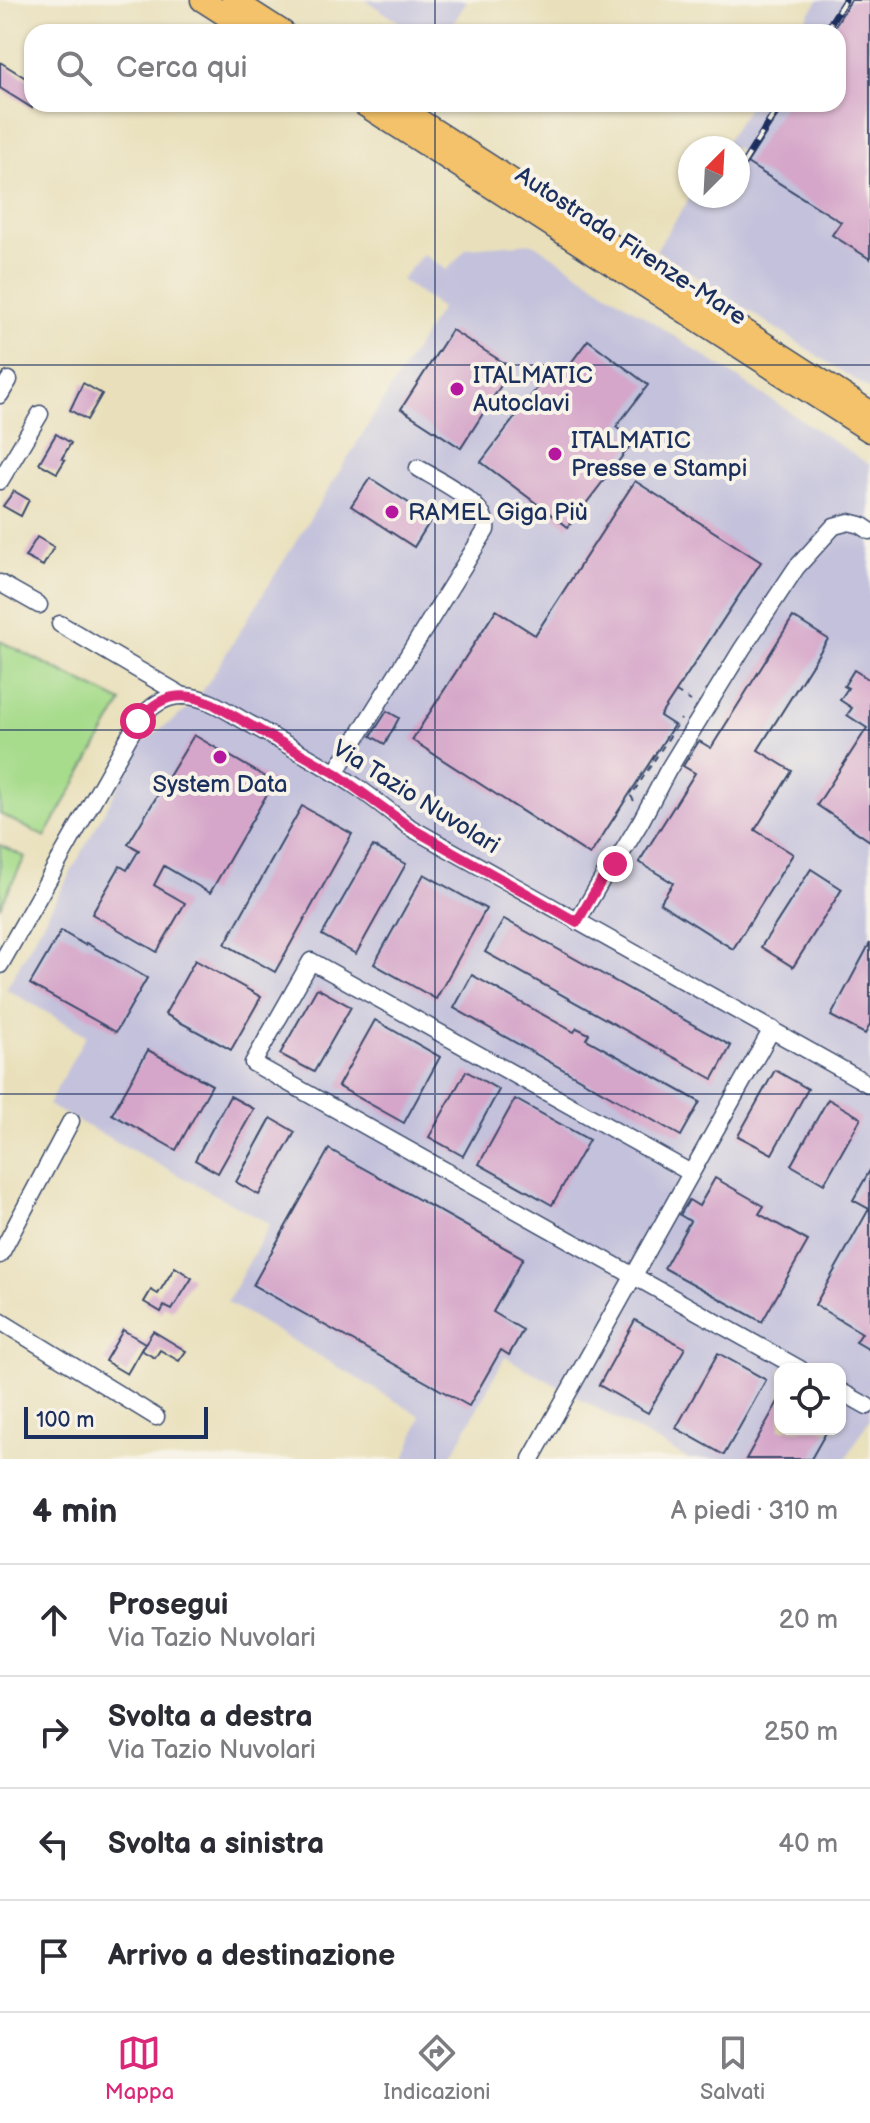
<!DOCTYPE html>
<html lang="it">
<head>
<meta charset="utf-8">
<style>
	:root { --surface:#fff; --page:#f7f7f7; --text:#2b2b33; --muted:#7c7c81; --line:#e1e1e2; --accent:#db2777 }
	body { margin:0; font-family:"Balsamiq Sans",sans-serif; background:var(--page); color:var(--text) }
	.controls { position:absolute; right:24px; bottom:24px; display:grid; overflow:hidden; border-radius:16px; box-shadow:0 2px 6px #0004 }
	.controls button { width:72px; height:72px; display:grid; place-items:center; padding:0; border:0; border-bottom:2px solid var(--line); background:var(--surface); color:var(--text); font:40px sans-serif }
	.compass { position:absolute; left:678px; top:136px; width:72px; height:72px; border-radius:50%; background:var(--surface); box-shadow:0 2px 6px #0004; rotate:24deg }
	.scale { position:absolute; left:24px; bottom:20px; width:184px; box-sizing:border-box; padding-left:8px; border:4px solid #1b2f5e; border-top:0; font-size:22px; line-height:28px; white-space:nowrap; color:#1b2f5e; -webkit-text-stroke:6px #f7f3e8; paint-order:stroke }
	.stop { position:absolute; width:24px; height:24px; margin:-18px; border:6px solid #db2777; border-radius:50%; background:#fff }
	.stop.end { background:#db2777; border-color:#fff; box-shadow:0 2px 8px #0008 }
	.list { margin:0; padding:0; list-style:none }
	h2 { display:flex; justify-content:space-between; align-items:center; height:104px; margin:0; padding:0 32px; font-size:34px }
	h2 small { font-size:26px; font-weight:400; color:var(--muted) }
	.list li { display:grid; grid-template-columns:52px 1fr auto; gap:24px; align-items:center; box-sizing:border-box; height:112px; padding:0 32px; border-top:2px solid var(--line) }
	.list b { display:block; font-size:30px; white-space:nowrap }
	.list p { margin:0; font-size:26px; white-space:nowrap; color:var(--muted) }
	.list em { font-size:26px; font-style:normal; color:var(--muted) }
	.icon { flex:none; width:44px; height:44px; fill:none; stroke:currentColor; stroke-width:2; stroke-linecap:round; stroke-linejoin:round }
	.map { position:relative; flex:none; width:870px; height:1459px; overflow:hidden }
	.search { position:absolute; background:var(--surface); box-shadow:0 2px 6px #0004; left:24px; right:24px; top:24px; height:88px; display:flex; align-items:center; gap:20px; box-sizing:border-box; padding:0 28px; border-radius:24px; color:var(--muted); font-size:30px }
	.sheet { height:552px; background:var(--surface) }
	nav { display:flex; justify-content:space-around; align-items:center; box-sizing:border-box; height:112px; border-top:2px solid var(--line); background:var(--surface); font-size:22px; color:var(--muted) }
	nav a { display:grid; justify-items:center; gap:4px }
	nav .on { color:var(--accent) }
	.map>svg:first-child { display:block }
	.industrial { fill:#c3c1db; fill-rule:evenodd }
	.green { fill:#a7dc8c; stroke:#618675; stroke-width:2 }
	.building { fill:#d5a6c9 }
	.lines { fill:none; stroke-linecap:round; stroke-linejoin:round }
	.minor-casing { stroke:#3a4a6c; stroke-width:19 }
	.highway-casing { stroke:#3a4a6c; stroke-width:25 }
	.path { stroke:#3a4a6c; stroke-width:2; stroke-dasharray:6 6; stroke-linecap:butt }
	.minor { stroke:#fff; stroke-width:16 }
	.highway { stroke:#f3c26a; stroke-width:22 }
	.rail-casing { stroke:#1b2f5e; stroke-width:7 }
	.rail { stroke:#f7f3e8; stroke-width:4; stroke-dasharray:12; stroke-linecap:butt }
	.route { stroke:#db2777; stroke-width:10 }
	.grid { fill:none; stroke:#1b2f5e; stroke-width:2; stroke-opacity:0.55 }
	.poi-dot { fill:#b5179e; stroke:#f7f3e8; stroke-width:3 }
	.labels { text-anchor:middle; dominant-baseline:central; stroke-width:8; stroke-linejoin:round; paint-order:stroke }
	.street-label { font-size:24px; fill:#1b2f5e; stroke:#f7f3e8 }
	.poi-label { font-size:24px; fill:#1b2f5e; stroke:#f7f3e8; text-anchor:start }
</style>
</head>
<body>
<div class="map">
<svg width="870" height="1459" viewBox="0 0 870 1459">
	<rect width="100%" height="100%" fill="#f7f3e8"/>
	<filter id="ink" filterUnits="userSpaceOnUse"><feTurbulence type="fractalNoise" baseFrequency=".0125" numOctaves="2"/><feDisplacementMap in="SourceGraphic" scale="16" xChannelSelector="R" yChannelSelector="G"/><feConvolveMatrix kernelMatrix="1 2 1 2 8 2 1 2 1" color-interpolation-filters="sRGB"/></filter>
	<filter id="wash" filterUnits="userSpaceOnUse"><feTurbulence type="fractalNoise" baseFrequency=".006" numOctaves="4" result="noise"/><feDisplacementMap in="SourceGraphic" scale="32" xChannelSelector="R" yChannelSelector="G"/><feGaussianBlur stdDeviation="1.8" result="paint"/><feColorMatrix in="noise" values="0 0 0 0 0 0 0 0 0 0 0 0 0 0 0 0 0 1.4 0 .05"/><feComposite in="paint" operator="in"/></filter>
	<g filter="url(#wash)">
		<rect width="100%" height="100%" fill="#e9e0bb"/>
		<g class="industrial">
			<path d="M365,0H467L449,32H415Z"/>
			<path d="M818,0H870V390L656,250L691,196H738V148H722L750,104H838V32H797Z"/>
			<path d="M533,243L870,465V1418L846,1459H688L505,1357L450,1459H405L421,1416L227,1302L270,1224L48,1105L86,1035L6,989L143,742L188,709L204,689L441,308L401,280L423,254L447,270L467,248ZM780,1369H840V1429H780Z"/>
		</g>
		<g class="green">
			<path d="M0,641L122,702L45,837L0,814Z"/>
			<path d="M0,845L25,857L0,907Z"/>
		</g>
		<g id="blocks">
			<g class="building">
				<path d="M851,0H870V259L832,235L841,222L747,163L785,104H838V32H831Z"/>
				<path d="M0,62L32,82V108L0,88Z"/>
				<path d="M452,330L512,368L461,448L401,409Z"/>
				<path d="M588,340L648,385L616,427L634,441L568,527L481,462L547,375L556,383Z"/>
				<path d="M83,383L102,394L87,420L70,410Z"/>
				<path d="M56,434L71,443L62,458L65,460L57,473L39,463Z"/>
				<path d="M370,478L432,518L414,547L351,506Z"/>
				<path d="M635,481L761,562L660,716L674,725L590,855L412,740L496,610L535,635Z"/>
				<path d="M14,491L29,500L21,516L3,506Z"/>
				<path d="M37,537L54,547L43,566L25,557Z"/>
				<path d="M793,617L828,639L758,750L792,771L755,830L793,854L733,949L660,903L673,883L639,862L695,773L683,766L699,741L711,748Z"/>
				<path d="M854,670L870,680V841L817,805L867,728L847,715L852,708L840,700L848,688L844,686Z"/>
				<path d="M387,711L399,718L385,744L371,736Z"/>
				<path d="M194,735L274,782L210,893L164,866L154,885L185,903L157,952L92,914L120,866L127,870L139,850L128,844Z"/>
				<path d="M302,806L352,834L275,972L225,944Z"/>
				<path d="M373,846L406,864L356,954L322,935Z"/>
				<path d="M811,869L842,889L793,967L761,947Z"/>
				<path d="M424,874L486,909L436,999L374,964Z"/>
				<path d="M504,919L731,1046L713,1079L485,952Z"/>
				<path d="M61,931L85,945L86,943L147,978L116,1032L30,984Z"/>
				<path d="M870,943V1025L865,1034L831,1016Z"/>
				<path d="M195,960L261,997L231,1050L165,1014Z"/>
				<path d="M472,975L574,1032L577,1028L589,1034L586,1039L700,1102L681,1136L454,1008Z"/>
				<path d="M317,988L351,1007L314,1072L280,1054Z"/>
				<path d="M375,1020L440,1057L404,1123L338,1086Z"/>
				<path d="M148,1050L212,1085L176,1150L112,1114Z"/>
				<path d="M775,1070L808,1089L772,1154L738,1136Z"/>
				<path d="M466,1071L499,1090L463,1156L429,1137Z"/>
				<path d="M230,1096L254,1109L218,1173L195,1160Z"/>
				<path d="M515,1099L589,1140L552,1205L479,1164Z"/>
				<path d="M828,1099L861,1118L824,1184L791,1165Z"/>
				<path d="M271,1118L295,1132L259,1195L236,1182Z"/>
				<path d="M329,1149L523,1258L493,1312L523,1330L509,1355L501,1350L469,1406L253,1285Z"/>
				<path d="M870,1170V1350L856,1342L862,1333L815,1305L869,1209L853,1200Z"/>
				<path d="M715,1178L764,1206L759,1214L808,1241L762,1322L664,1268L690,1221L680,1215L689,1200L699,1206Z"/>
				<path d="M175,1267L192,1278L172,1310L164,1306L161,1312L144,1302L151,1290L158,1294Z"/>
				<path d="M635,1320L685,1348L648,1413L599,1385Z"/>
				<path d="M123,1330L145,1343L127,1374L105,1361Z"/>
				<path d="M153,1331L186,1351L179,1361L160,1350L155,1358L141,1350Z"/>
				<path d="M718,1353L766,1380L724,1455L676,1428Z"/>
				<path d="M780,1398V1429H828L811,1459H746Z"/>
			</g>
		</g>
	</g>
	<g filter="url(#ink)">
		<use href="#blocks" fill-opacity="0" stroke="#3a4a6c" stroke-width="2"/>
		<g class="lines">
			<defs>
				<g id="minor">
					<path d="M0,395L9,380"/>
					<path d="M0,481L40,414"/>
					<path d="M0,583L39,605"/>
					<path d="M60,624L183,696"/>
					<path d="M335,773L486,530C490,504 438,480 418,468"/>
					<path d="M577,922L607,871L615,864L641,821L668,770L742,649L796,568L834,526L849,522L861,525L870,531"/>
					<path d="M0,965L138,721C151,706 165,695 185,696C209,697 231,714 252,725C287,745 323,764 357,787C376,800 393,814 411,828L870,1085"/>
					<path d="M691,1173L311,961L253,1063L800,1369"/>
					<path d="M0,1255L71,1121"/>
					<path d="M0,1321L156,1417"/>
					<path d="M840,1391L867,1406"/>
					<path d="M531,1459L772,1029"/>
				</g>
				<g id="highway">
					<path d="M202,0L252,32"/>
					<path d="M233,0L283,32"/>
					<path d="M363,104L870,431"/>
					<path d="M394,104L870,412"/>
				</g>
			</defs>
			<use href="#minor" class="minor-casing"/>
			<use href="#highway" class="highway-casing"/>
			<g class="path">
				<path d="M676,692L691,701"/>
				<path d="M634,801L631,796L681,719"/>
			</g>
			<use href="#minor" class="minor"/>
			<use href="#highway" class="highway"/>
			<defs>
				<g id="rail">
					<path d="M825,32L845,0"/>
					<path d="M743,164L780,104"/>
				</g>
			</defs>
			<use href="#rail" class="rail-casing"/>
			<use href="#rail" class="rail"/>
		</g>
	</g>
	<g class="lines" filter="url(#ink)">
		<path class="route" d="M138,721C160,694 183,690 213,704L335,773L411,828L577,922L607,871L615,864"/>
	</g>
	<path class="grid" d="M435,0V32M435,104V1459M0,365H870M0,730H870M0,1094H870"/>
	<g class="poi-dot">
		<circle cx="457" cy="389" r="8"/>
		<circle cx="555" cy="454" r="8"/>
		<circle cx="392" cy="512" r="8"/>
		<circle cx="220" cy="757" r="8"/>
	</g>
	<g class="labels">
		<g class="street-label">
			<text transform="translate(631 246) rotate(33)">Autostrada Firenze-Mare</text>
			<text transform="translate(416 797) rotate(32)">Via Tazio Nuvolari</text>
		</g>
		<g class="poi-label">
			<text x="473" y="375">ITALMATIC<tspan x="473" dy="28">Autoclavi</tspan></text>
			<text x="571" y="440">ITALMATIC<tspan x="571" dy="28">Presse e Stampi</tspan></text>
			<text x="408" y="512">RAMEL Giga Più</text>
			<text x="220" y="784" text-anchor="middle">System Data</text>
		</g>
	</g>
</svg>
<div class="controls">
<button><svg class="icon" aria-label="locate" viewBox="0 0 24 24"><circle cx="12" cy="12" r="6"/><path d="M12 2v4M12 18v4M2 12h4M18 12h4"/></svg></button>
</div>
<svg class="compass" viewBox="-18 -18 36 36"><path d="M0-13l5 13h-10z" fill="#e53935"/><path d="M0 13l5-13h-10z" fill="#7c7c81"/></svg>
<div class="scale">100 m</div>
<div class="stop" style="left:138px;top:721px"></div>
<div class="stop end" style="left:615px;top:864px"></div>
<div class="search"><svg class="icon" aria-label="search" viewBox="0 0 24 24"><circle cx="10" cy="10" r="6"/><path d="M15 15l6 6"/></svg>Cerca qui</div>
</div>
<section class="sheet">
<h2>4 min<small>A piedi · 310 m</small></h2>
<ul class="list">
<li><svg class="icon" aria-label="ahead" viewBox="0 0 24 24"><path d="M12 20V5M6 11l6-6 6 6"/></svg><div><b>Prosegui</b><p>Via Tazio Nuvolari</p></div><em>20 m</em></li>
<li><svg class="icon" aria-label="right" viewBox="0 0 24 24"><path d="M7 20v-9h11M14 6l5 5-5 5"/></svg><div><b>Svolta a destra</b><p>Via Tazio Nuvolari</p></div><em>250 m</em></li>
<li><svg class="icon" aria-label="left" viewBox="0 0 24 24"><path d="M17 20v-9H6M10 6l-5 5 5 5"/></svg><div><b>Svolta a sinistra</b></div><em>40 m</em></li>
<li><svg class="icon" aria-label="arrive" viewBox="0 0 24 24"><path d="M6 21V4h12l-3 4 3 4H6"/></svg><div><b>Arrivo a destinazione</b></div></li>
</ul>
</section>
<nav>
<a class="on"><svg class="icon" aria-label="map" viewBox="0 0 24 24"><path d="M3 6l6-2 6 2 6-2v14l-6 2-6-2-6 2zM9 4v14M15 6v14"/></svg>Mappa</a>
<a><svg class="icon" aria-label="directions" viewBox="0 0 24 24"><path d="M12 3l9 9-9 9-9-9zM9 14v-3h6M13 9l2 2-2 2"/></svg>Indicazioni</a>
<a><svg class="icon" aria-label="saved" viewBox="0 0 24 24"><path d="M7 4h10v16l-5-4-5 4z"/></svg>Salvati</a>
</nav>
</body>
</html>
